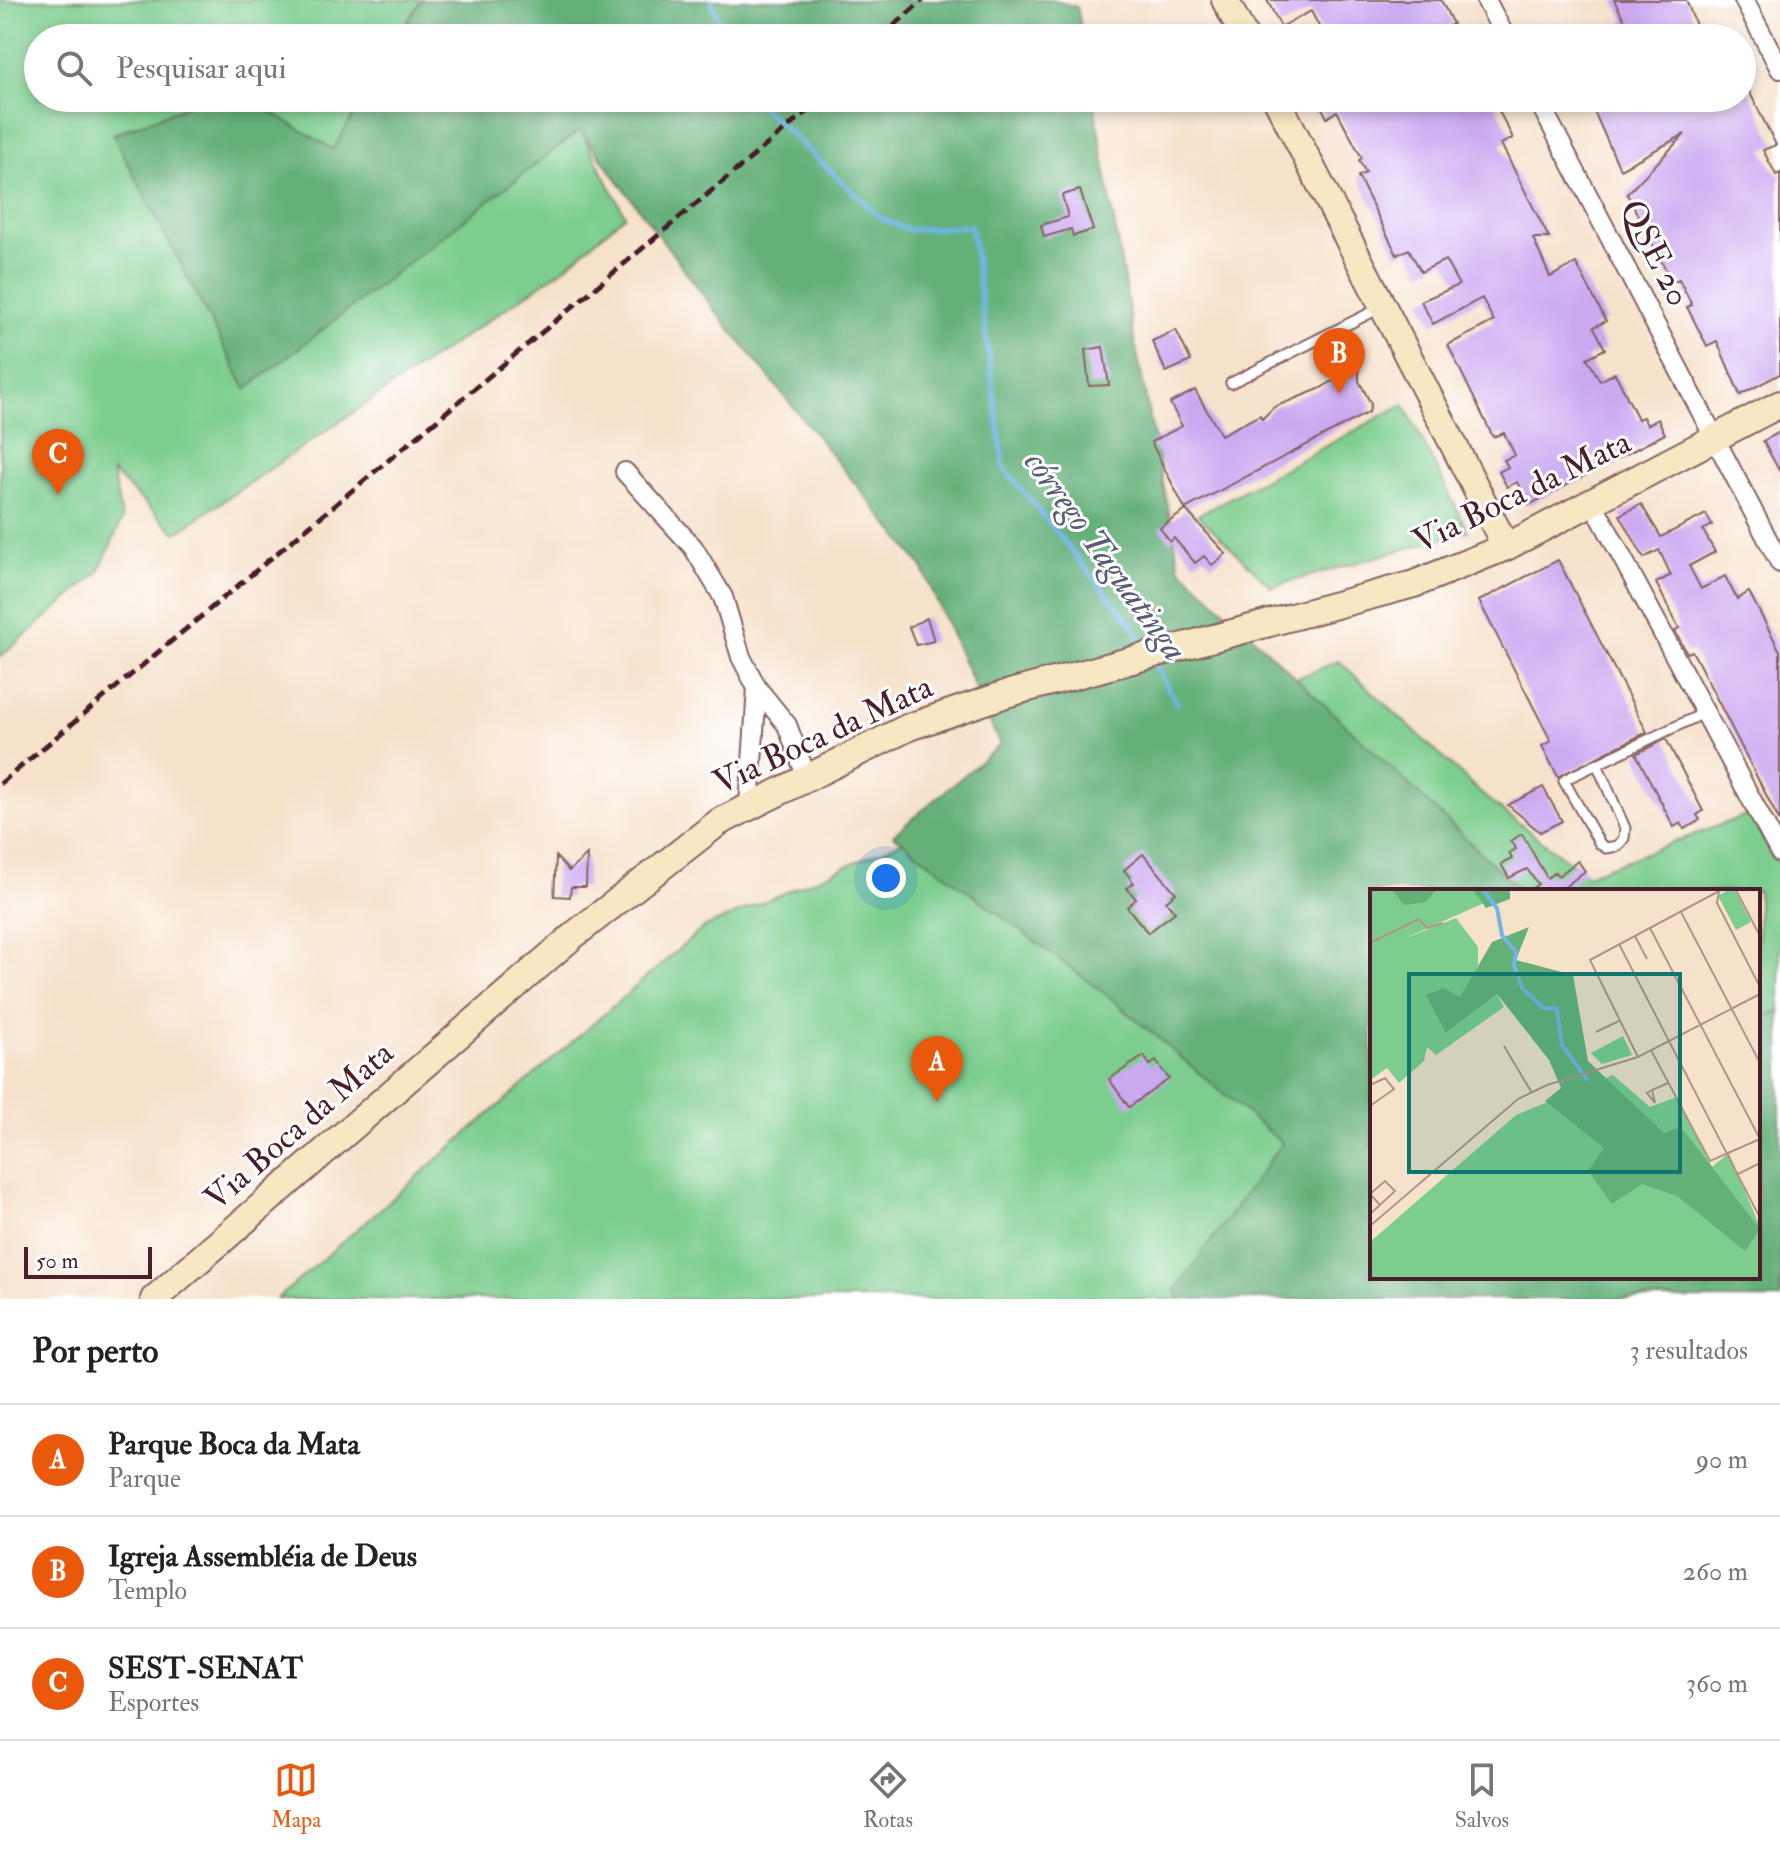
<!DOCTYPE html>
<html lang="pt">
<head>
<meta charset="utf-8">
<style>
	:root { --surface:#fff; --page:#f2f2f2; --text:#222; --muted:#767676; --line:#e0e0e0; --accent:#ea580c }
	body { margin:0; font-family:"IM FELL Double Pica",serif; background:var(--page); color:var(--text) }
	.scale { position:absolute; left:24px; bottom:20px; width:128px; box-sizing:border-box; padding-left:8px; border:4px solid #4a1f2b; border-top:0; font-size:22px; line-height:28px; white-space:nowrap; color:#4a1f2b; -webkit-text-stroke:6px #fff; paint-order:stroke }
	.you { position:absolute; left:886px; top:878px; width:28px; height:28px; margin:-20px; border:6px solid #fff; border-radius:50%; background:#1a73e8; box-shadow:0 0 0 12px #1a73e833 }
	.badge { display:grid; place-items:center; width:52px; height:52px; border-radius:50%; background:var(--accent); color:#fff; font-size:26px; font-weight:700 }
	.pin { position:absolute; translate:-50% -66px; filter:drop-shadow(0 2px 4px #0008) }
	.pin::after { content:''; position:absolute; top:42px; width:28px; height:24px; background:inherit; clip-path:polygon(0 0,100% 0,50% 100%) }
	.list { margin:0; padding:0; list-style:none }
	h2 { display:flex; justify-content:space-between; align-items:center; height:104px; margin:0; padding:0 32px; font-size:34px }
	h2 small { font-size:26px; font-weight:400; color:var(--muted) }
	.list li { display:grid; grid-template-columns:52px 1fr auto; gap:24px; align-items:center; box-sizing:border-box; height:112px; padding:0 32px; border-top:2px solid var(--line) }
	.list b { display:block; font-size:30px; white-space:nowrap }
	.list p { margin:0; font-size:26px; white-space:nowrap; color:var(--muted) }
	.list em { font-size:26px; font-style:normal; color:var(--muted) }
	.icon { flex:none; width:44px; height:44px; fill:none; stroke:currentColor; stroke-width:2; stroke-linecap:round; stroke-linejoin:round }
	.map { position:relative; flex:none; width:1780px; height:1299px; overflow:hidden }
	.search { position:absolute; background:var(--surface); box-shadow:0 4px 12px #0003; left:24px; right:24px; top:24px; height:88px; display:flex; align-items:center; gap:20px; box-sizing:border-box; padding:0 28px; border-radius:44px; color:var(--muted); font-size:30px }
	.sheet { height:440px; background:var(--surface) }
	nav { display:flex; justify-content:space-around; align-items:center; box-sizing:border-box; height:112px; border-top:2px solid var(--line); background:var(--surface); font-size:22px; color:var(--muted) }
	nav a { display:grid; justify-items:center; gap:4px }
	nav .on { color:var(--accent) }
	.map>svg:first-child { display:block }
	.green { fill:#7ccd8e; stroke:#63765c; stroke-width:2; fill-rule:evenodd }
	.forest { fill:#65b079; stroke:#586852; stroke-width:2 }
	.lines { fill:none; stroke-linecap:round; stroke-linejoin:round }
	.stream { stroke:#6fb5e5; stroke-width:5 }
	.building { fill:#cba9f1 }
	.lane-casing { stroke:#866363; stroke-width:13 }
	.street-casing { stroke:#866363; stroke-width:22 }
	.secondary-casing { stroke:#866363; stroke-width:30 }
	.lane { stroke:#fff; stroke-width:9 }
	.street { stroke:#fff; stroke-width:18 }
	.secondary { stroke:#f7e8c3; stroke-width:26 }
	.rail { stroke:#4a1f2b; stroke-width:5; stroke-dasharray:12 6; stroke-linecap:butt }
	.labels { text-anchor:middle; dominant-baseline:central; stroke-width:6; stroke-linejoin:round; paint-order:stroke }
	.street-label { font-size:34px; fill:#4a1f2b; stroke:#fff }
	.water-label { font-size:36px; font-style:italic; fill:#595b75; stroke:#fff }
	.inset-river { fill:none; stroke:#6fb5e5; stroke-width:4 }
	.inset-road { fill:none; stroke:#b1938a; stroke-width:2 }
	.view { fill:#0f766e; fill-opacity:0.15; stroke:#0f766e; stroke-width:4 }
	.inset-edge { fill:none; stroke:#4a1f2b; stroke-width:4 }
</style>
</head>
<body>
<div class="map">
<svg width="1780" height="1299" viewBox="0 0 1780 1299">
	<rect width="100%" height="100%" fill="#fff"/>
	<filter id="ink" filterUnits="userSpaceOnUse"><feTurbulence type="fractalNoise" baseFrequency=".0125" numOctaves="2"/><feDisplacementMap in="SourceGraphic" scale="16" xChannelSelector="R" yChannelSelector="G"/><feConvolveMatrix kernelMatrix="1 2 1 2 8 2 1 2 1" color-interpolation-filters="sRGB"/></filter>
	<filter id="wash" filterUnits="userSpaceOnUse"><feTurbulence type="fractalNoise" baseFrequency=".006" numOctaves="4" result="noise"/><feDisplacementMap in="SourceGraphic" scale="32" xChannelSelector="R" yChannelSelector="G"/><feGaussianBlur stdDeviation="1.8" result="paint"/><feColorMatrix in="noise" values="0 0 0 0 0 0 0 0 0 0 0 0 0 0 0 0 0 1.4 0 .05"/><feComposite in="paint" operator="in"/></filter>
	<g filter="url(#wash)">
		<rect width="100%" height="100%" fill="#f6e1ca"/>
		<g class="green">
			<path d="M0,0H421L398,38H38V98H207L113,134L246,389L580,129L625,215L562,270L176,533L112,472L122,520L98,573L0,657Z"/>
			<path d="M247,98H364L334,150Z"/>
			<path d="M1404,404L1468,531L1271,587L1198,515Z"/>
			<path d="M1339,661L1487,799L1587,875L1760,810L1780,849V1299H277L703,928L1015,793ZM1372,891H1758V1277H1372Z"/>
		</g>
		<g class="forest">
			<path d="M421,0H1052L1077,7L1083,38H398Z"/>
			<path d="M207,98H247L333,149L364,98H1093L1134,338L1180,568L1521,891H1372V1277H1758V1018L1780,1010V1299H1180L1175,1291L1282,1143L1108,996L893,835L1000,745L921,565L713,308L580,130L246,389L113,135Z"/>
		</g>
		<g class="lines">
			<g class="stream">
				<path d="M711,0L725,38"/>
				<path d="M752,98L882,219L909,230L971,226L1004,468L1133,626L1145,647"/>
				<path d="M1154,663L1177,704"/>
			</g>
		</g>
		<g id="blocks">
			<g class="building">
				<path d="M1267,0H1441L1453,24L1427,38H1325L1311,11L1281,27Z"/>
				<path d="M1614,0H1686L1701,38H1593L1625,21Z"/>
				<path d="M1742,77L1776,145L1763,150L1776,175L1780,173V374L1740,395L1717,341L1707,346L1687,307L1692,305L1679,279L1672,282L1627,194L1685,134L1620,169L1588,98H1742Z"/>
				<path d="M1317,98H1492L1513,138L1501,144L1549,238H1533L1550,277L1576,263L1606,321L1594,327L1605,349L1587,358L1600,381L1615,373L1638,419L1643,417L1647,425L1658,419L1665,434L1529,505L1517,482L1507,487L1499,472L1508,467L1504,460L1515,455L1504,433L1493,437L1448,345L1494,321L1482,298L1433,324L1421,301L1459,285L1445,260L1421,272L1409,249L1397,255L1358,176L1366,173L1359,160L1362,158L1337,111L1327,118Z"/>
				<path d="M1080,190L1093,230L1073,236L1071,229L1044,237L1041,225L1068,217L1062,195Z"/>
				<path d="M1176,330L1191,361L1166,372L1152,341Z"/>
				<path d="M1103,347L1109,385L1089,386L1085,350Z"/>
				<path d="M1359,366V381L1371,404L1369,412L1185,509L1151,442L1182,426L1170,403L1195,390L1221,435L1260,415L1262,419L1274,407L1319,389Z"/>
				<path d="M1780,432V472L1763,441Z"/>
				<path d="M1641,504L1661,537L1706,514L1712,525L1703,530L1715,552L1689,566L1701,589L1725,576L1737,599L1749,592L1780,651V822L1699,664L1692,651L1687,653L1675,631L1679,628L1656,583L1671,575L1659,550L1644,558L1620,515Z"/>
				<path d="M1186,510L1226,554L1212,565L1204,556L1195,563L1174,538L1170,542L1160,528Z"/>
				<path d="M1558,560L1647,732L1558,777L1542,746L1551,741L1479,601Z"/>
				<path d="M927,618L934,641L916,645L909,627Z"/>
				<path d="M1666,739L1703,811L1697,815L1700,820L1684,829L1681,823L1674,827L1636,754Z"/>
				<path d="M1543,787L1562,821L1540,832L1508,805Z"/>
				<path d="M1522,834L1547,878L1555,872L1558,876L1578,861L1585,871L1566,886L1570,891H1528L1538,884L1527,869L1509,878L1501,864L1512,859L1509,853L1516,849L1510,841Z"/>
				<path d="M1143,854L1176,893L1166,901L1175,912L1148,933L1127,907L1136,899L1127,888L1134,883L1124,870Z"/>
				<path d="M587,855L586,887H571L570,897L554,896L556,857L569,871Z"/>
				<path d="M1144,1056L1150,1065L1156,1061L1169,1079L1129,1107L1109,1079Z"/>
			</g>
		</g>
	</g>
	<g filter="url(#ink)">
		<use href="#blocks" fill-opacity="0" stroke="#866363" stroke-width="2"/>
		<g class="lines">
			<defs>
				<g id="lane">
					<path d="M1231,383L1382,307"/>
					<path d="M1597,764L1625,828L1624,838L1618,846L1606,848L1600,844L1564,781L1566,779C1612,757 1658,735 1704,713"/>
				</g>
				<g id="street">
					<path d="M1486,0L1506,38"/>
					<path d="M1744,0L1780,69"/>
					<path d="M1537,98L1780,563"/>
					<path d="M625,472L693,547L723,597L741,657L757,688L787,725L807,778"/>
					<path d="M1592,501L1780,853"/>
					<path d="M749,807L757,688"/>
				</g>
				<g id="secondary">
					<path d="M1225,0L1245,38"/>
					<path d="M1276,98L1506,547"/>
					<path d="M154,1299L574,935L719,822L909,727L1006,694L1414,584L1506,547L1780,404"/>
				</g>
			</defs>
			<use href="#lane" class="lane-casing"/>
			<use href="#street" class="street-casing"/>
			<use href="#secondary" class="secondary-casing"/>
			<use href="#lane" class="lane"/>
			<use href="#street" class="street"/>
			<use href="#secondary" class="secondary"/>
			<g class="rail">
				<path d="M880,38L923,0"/>
				<path d="M0,784L823,98"/>
			</g>
		</g>
	</g>
	<g class="labels">
		<g class="street-label">
			<text transform="translate(1655 253) rotate(63)">QSE 20</text>
			<text transform="translate(1522 492) rotate(-26)">Via Boca da Mata</text>
			<text transform="translate(823 735) rotate(-25)">Via Boca da Mata</text>
			<text transform="translate(299 1126) rotate(-41)">Via Boca da Mata</text>
		</g>
		<g class="water-label">
			<text transform="translate(1106 556) rotate(54)">córrego Taguatinga</text>
		</g>
	</g>
	<g transform="translate(1370 889)">
		<rect width="390" height="390" fill="#f6e1ca"/>
		<path d="M0,1H143L31,51L86,29L108,58V76L76,144L127,105L134,118L66,166L57,158L54,172L29,194L17,179L0,191ZM358,1H365L381,33L366,41L348,7ZM253,147L262,166L232,175L221,164ZM243,186L280,218L307,208L342,278L359,264L390,338V389H0V353L146,226Z" fill="#7ccd8e"/>
		<path d="M22,1H66L56,13L34,16ZM103,1H140V10L116,19ZM159,38L146,71L203,86L218,172L294,244L311,238L390,340L375,362L307,307L272,295L242,315L218,282L234,259L175,212L191,199L179,171L127,105L76,144L56,106L74,99L90,108L122,53Z" fill="#65b079"/>
		<path class="inset-river" d="M113,1L127,19L132,46L146,63L144,76L152,99L173,119L187,120L192,156L218,192"/>
		<path class="inset-road" d="M366,1L390,47M349,2L347,14L390,98M311,23L390,174M280,39L390,250M265,47L277,70M0,54L49,30L57,39L73,34M249,55L390,329M226,143L249,132M134,157L162,204M281,161L340,272L390,250M268,168L220,71L351,1M0,196L15,189L24,200L0,217M282,201L285,214L277,204L282,201L296,195L298,194M368,285L390,274M0,325L10,316L25,302L15,292L0,305L10,316M0,337L148,210L177,196L268,168L390,105"/>
		<path class="view" d="M39,85H310V283H39Z"/>
		<rect width="390" height="390" class="inset-edge"/>
	</g>
</svg>
<div class="scale">50 m</div>
<div class="you"></div>
<div class="pin badge" style="left:937px;top:1102px">A</div>
<div class="pin badge" style="left:1339px;top:394px">B</div>
<div class="pin badge" style="left:58px;top:495px">C</div>
<div class="search"><svg class="icon" aria-label="search" viewBox="0 0 24 24"><circle cx="10" cy="10" r="6"/><path d="M15 15l6 6"/></svg>Pesquisar aqui</div>
</div>
<section class="sheet">
<h2>Por perto<small>3 resultados</small></h2>
<ul class="list">
<li><span class="badge">A</span><div><b>Parque Boca da Mata</b><p>Parque</p></div><em>90 m</em></li>
<li><span class="badge">B</span><div><b>Igreja Assembléia de Deus</b><p>Templo</p></div><em>260 m</em></li>
<li><span class="badge">C</span><div><b>SEST-SENAT</b><p>Esportes</p></div><em>360 m</em></li>
</ul>
</section>
<nav>
<a class="on"><svg class="icon" aria-label="map" viewBox="0 0 24 24"><path d="M3 6l6-2 6 2 6-2v14l-6 2-6-2-6 2zM9 4v14M15 6v14"/></svg>Mapa</a>
<a><svg class="icon" aria-label="directions" viewBox="0 0 24 24"><path d="M12 3l9 9-9 9-9-9zM9 14v-3h6M13 9l2 2-2 2"/></svg>Rotas</a>
<a><svg class="icon" aria-label="saved" viewBox="0 0 24 24"><path d="M7 4h10v16l-5-4-5 4z"/></svg>Salvos</a>
</nav>
</body>
</html>
